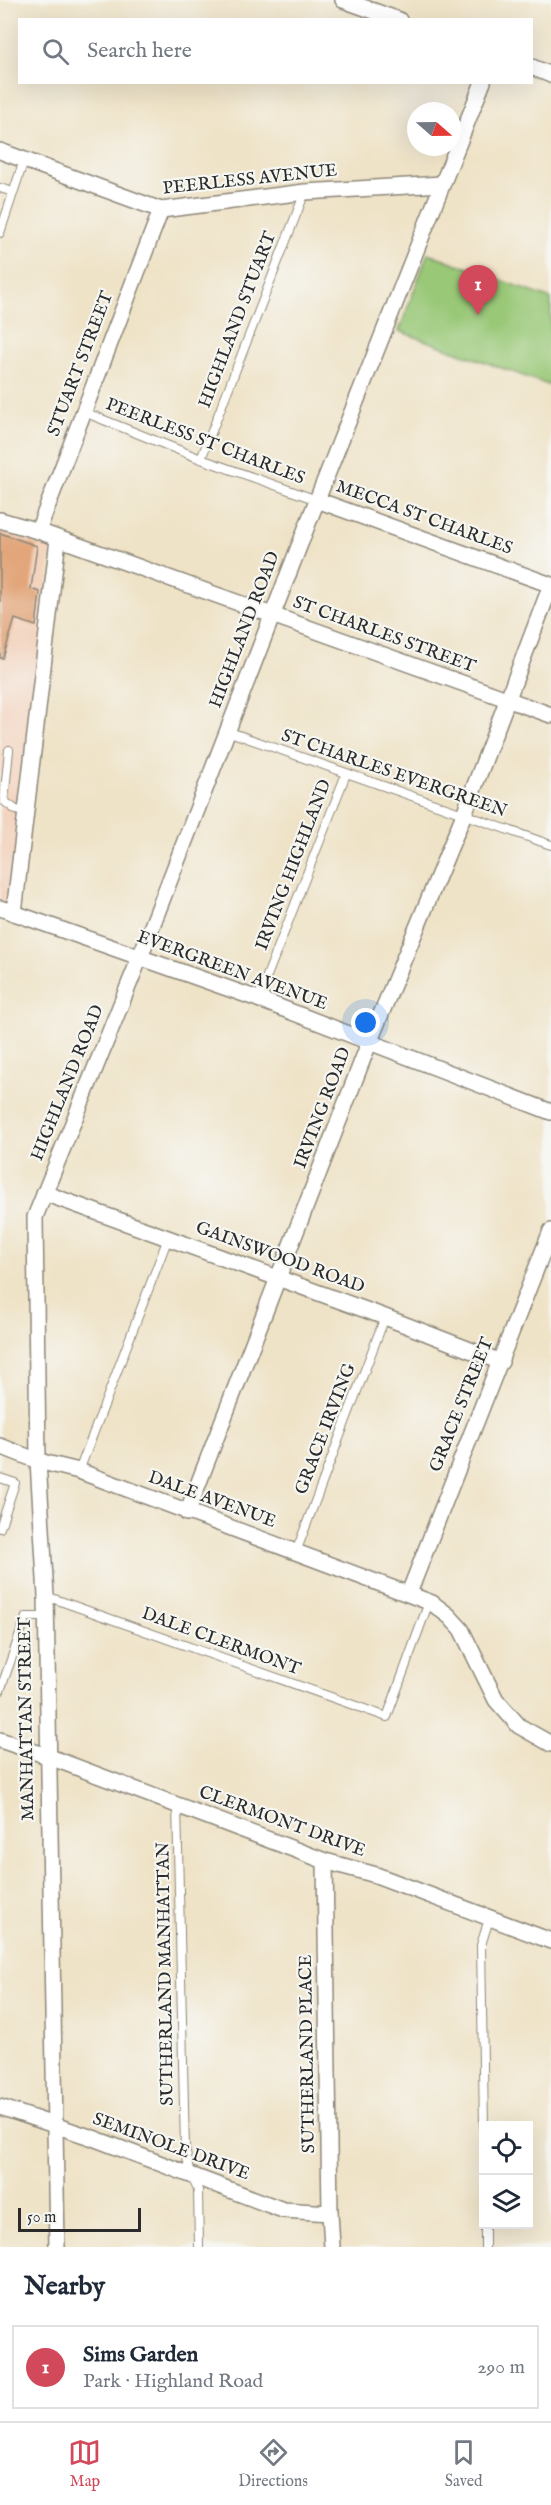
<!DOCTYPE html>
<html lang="en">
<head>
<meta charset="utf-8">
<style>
	:root { --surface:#fff; --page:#f2f2f3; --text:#1f2937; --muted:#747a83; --line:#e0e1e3; --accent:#d1495b }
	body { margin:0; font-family:"IM FELL English",serif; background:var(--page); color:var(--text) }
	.controls { position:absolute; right:18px; bottom:18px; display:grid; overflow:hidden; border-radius:0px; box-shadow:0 6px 24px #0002 }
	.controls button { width:54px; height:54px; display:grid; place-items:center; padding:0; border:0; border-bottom:2px solid var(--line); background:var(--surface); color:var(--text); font:30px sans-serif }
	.compass { position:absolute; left:407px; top:102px; width:54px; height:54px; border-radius:50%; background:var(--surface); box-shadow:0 6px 24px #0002; rotate:110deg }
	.scale { position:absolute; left:18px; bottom:15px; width:123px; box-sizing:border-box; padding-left:6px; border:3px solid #2b2b2b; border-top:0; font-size:16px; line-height:21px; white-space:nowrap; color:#2b2b2b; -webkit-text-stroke:4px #f6f6f2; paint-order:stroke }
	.you { position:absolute; left:366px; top:1023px; width:21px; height:21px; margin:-15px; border:4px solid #fff; border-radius:50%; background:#1a73e8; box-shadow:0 0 0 9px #1a73e833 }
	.badge { display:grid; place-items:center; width:39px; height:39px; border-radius:50%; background:var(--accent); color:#fff; font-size:20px; font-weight:700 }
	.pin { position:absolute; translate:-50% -50px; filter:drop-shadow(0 2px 3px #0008) }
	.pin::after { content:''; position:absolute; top:32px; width:21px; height:18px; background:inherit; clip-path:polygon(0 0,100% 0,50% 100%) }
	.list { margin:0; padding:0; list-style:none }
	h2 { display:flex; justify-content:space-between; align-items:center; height:78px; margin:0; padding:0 24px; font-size:26px }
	h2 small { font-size:20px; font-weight:400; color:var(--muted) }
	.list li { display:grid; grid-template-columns:39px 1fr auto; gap:18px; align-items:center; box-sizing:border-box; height:84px; margin:0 12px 12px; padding:0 12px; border:2px solid var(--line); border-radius:0px }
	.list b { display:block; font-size:22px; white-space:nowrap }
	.list p { margin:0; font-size:20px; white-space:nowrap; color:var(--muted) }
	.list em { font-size:20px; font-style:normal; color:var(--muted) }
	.icon { flex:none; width:33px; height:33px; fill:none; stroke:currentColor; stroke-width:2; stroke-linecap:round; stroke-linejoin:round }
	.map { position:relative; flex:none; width:551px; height:2247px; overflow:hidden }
	.search { position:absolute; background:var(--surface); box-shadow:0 6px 24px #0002; left:18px; right:18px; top:18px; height:66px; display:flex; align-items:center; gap:15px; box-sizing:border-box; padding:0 21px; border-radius:0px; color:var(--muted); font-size:22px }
	.sheet { height:174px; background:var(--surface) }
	nav { display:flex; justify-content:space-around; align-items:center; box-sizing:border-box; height:84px; border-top:2px solid var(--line); background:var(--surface); font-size:16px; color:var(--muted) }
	nav a { display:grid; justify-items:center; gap:3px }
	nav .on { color:var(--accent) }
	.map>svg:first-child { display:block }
	.built { fill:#f3d4bf }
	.green { fill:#99c877; stroke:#627a51; stroke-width:1.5 }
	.building { fill:#e2a67a }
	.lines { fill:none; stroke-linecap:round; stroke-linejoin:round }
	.lane-casing { stroke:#8d8779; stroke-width:10 }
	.street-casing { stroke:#8d8779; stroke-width:18 }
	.lane { stroke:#fff; stroke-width:8 }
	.street { stroke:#fff; stroke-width:15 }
	.labels { text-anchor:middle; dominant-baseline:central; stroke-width:4.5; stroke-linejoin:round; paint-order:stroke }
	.street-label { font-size:18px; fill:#2b2b2b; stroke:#f6f6f2 }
</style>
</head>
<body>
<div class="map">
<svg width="551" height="2247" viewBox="0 0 551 2247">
	<rect width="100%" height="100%" fill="#f6f6f2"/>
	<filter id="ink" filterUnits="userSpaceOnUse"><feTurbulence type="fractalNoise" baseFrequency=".0167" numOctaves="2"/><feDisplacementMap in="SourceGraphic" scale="12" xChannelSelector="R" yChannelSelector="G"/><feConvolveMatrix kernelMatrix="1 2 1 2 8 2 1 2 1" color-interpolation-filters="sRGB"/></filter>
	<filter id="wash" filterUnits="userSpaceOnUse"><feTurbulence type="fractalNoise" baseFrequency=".008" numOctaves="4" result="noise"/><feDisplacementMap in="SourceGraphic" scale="24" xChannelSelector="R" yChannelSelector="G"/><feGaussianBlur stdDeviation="1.35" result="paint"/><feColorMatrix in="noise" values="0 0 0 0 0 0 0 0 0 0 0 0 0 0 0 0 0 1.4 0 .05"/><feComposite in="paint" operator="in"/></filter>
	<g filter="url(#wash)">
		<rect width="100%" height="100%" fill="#efe3c7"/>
		<path class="built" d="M0,525L52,541L11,908L0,904Z"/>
		<path class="green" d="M428,253L551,299V386L399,331Z"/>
		<g id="blocks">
			<path class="building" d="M0,533L37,546L31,589L40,592L36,626L15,619L3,658H0Z"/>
		</g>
	</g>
	<g filter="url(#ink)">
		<use href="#blocks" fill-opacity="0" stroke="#8d8779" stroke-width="1.5"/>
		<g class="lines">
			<defs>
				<g id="lane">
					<path d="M0,188L13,192"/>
					<path d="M0,233L24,160"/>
					<path d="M84,412L201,459L317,500"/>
					<path d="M201,459L305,192"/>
					<path d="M227,731L551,845"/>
					<path d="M9,750L4,801L16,810L26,812"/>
					<path d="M258,999L346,774"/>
					<path d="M79,1471L168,1238"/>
					<path d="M0,1478L15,1483L0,1528"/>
					<path d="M296,1552L385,1317"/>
					<path d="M46,1596L387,1717L429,1602"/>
					<path d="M0,1691L26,1617H46"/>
					<path d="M177,1805L185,2149L191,2175L198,2190L199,2247"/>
					<path d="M484,2126L481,1945L489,1919"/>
					<path d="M485,2224V2247"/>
				</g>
				<g id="street">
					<path d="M343,0L399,20"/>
					<path d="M532,67L551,75"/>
					<path d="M0,151L161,210L305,192L442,184"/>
					<path d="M0,520L38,531L551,715"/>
					<path d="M38,531L161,210"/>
					<path d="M0,908L258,999L551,1112"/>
					<path d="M14,913L58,539"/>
					<path d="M44,1193L385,1317L501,1362"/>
					<path d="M0,1446L38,1461L79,1471L432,1603L449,1616L461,1629L496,1700L519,1726L551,1744"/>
					<path d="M187,1513L369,1043L464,814L551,585L317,500"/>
					<path d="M409,1593L551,1231"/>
					<path d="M0,1740L47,1756L325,1861L376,1875L551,1941"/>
					<path d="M325,1861L330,2213L332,2247"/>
					<path d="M0,2107L93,2138L283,2210L330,2213"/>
					<path d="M57,2247L46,1596L38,1461L35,1217L140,957L317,500L483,82"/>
				</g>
			</defs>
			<use href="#lane" class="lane-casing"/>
			<use href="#street" class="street-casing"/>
			<use href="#lane" class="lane"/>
			<use href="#street" class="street"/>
		</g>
	</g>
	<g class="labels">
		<g class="street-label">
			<text transform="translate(250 180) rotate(-6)">PEERLESS AVENUE</text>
			<text transform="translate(238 320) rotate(-69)">HIGHLAND STUART</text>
			<text transform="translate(81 364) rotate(-69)">STUART STREET</text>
			<text transform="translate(205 442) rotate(21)">PEERLESS ST CHARLES</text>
			<text transform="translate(424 518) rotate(20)">MECCA ST CHARLES</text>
			<text transform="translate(245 630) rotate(-69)">HIGHLAND ROAD</text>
			<text transform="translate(384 635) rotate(20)">ST CHARLES STREET</text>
			<text transform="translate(394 774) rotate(19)">ST CHARLES EVERGREEN</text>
			<text transform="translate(294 865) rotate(-69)">IRVING HIGHLAND</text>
			<text transform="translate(232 971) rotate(20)">EVERGREEN AVENUE</text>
			<text transform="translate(68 1083) rotate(-68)">HIGHLAND ROAD</text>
			<text transform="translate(323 1108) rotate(-69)">IRVING ROAD</text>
			<text transform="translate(280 1258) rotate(20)">GAINSWOOD ROAD</text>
			<text transform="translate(462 1405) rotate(-68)">GRACE STREET</text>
			<text transform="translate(326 1429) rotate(-69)">GRACE IRVING</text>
			<text transform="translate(212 1500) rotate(20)">DALE AVENUE</text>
			<text transform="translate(221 1642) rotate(20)">DALE CLERMONT</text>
			<text transform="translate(27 1719) rotate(-91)">MANHATTAN STREET</text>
			<text transform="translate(282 1822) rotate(20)">CLERMONT DRIVE</text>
			<text transform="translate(166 1974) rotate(-91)">SUTHERLAND MANHATTAN</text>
			<text transform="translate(308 2054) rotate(-91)">SUTHERLAND PLACE</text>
			<text transform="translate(171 2147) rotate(20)">SEMINOLE DRIVE</text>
		</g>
	</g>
</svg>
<div class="controls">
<button><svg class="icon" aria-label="locate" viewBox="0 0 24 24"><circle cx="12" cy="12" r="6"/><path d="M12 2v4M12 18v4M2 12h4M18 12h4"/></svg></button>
<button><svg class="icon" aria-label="layers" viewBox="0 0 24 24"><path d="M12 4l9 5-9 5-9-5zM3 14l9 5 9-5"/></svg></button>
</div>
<svg class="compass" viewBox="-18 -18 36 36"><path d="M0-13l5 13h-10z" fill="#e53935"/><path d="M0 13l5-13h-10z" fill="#747a83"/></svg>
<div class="scale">50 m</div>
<div class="you"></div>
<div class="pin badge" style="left:478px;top:315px">1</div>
<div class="search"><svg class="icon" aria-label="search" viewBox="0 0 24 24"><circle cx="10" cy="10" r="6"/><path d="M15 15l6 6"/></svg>Search here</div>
</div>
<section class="sheet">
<h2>Nearby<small></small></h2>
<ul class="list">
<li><span class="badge">1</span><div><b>Sims Garden</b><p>Park · Highland Road</p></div><em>290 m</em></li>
</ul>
</section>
<nav>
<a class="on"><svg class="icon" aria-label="map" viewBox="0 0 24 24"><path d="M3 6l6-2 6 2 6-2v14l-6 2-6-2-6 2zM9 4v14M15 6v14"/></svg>Map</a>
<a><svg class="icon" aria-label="directions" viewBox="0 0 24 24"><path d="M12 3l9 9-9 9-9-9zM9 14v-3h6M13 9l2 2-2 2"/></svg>Directions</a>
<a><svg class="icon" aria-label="saved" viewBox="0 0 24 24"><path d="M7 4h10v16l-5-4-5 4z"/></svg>Saved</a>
</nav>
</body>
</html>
